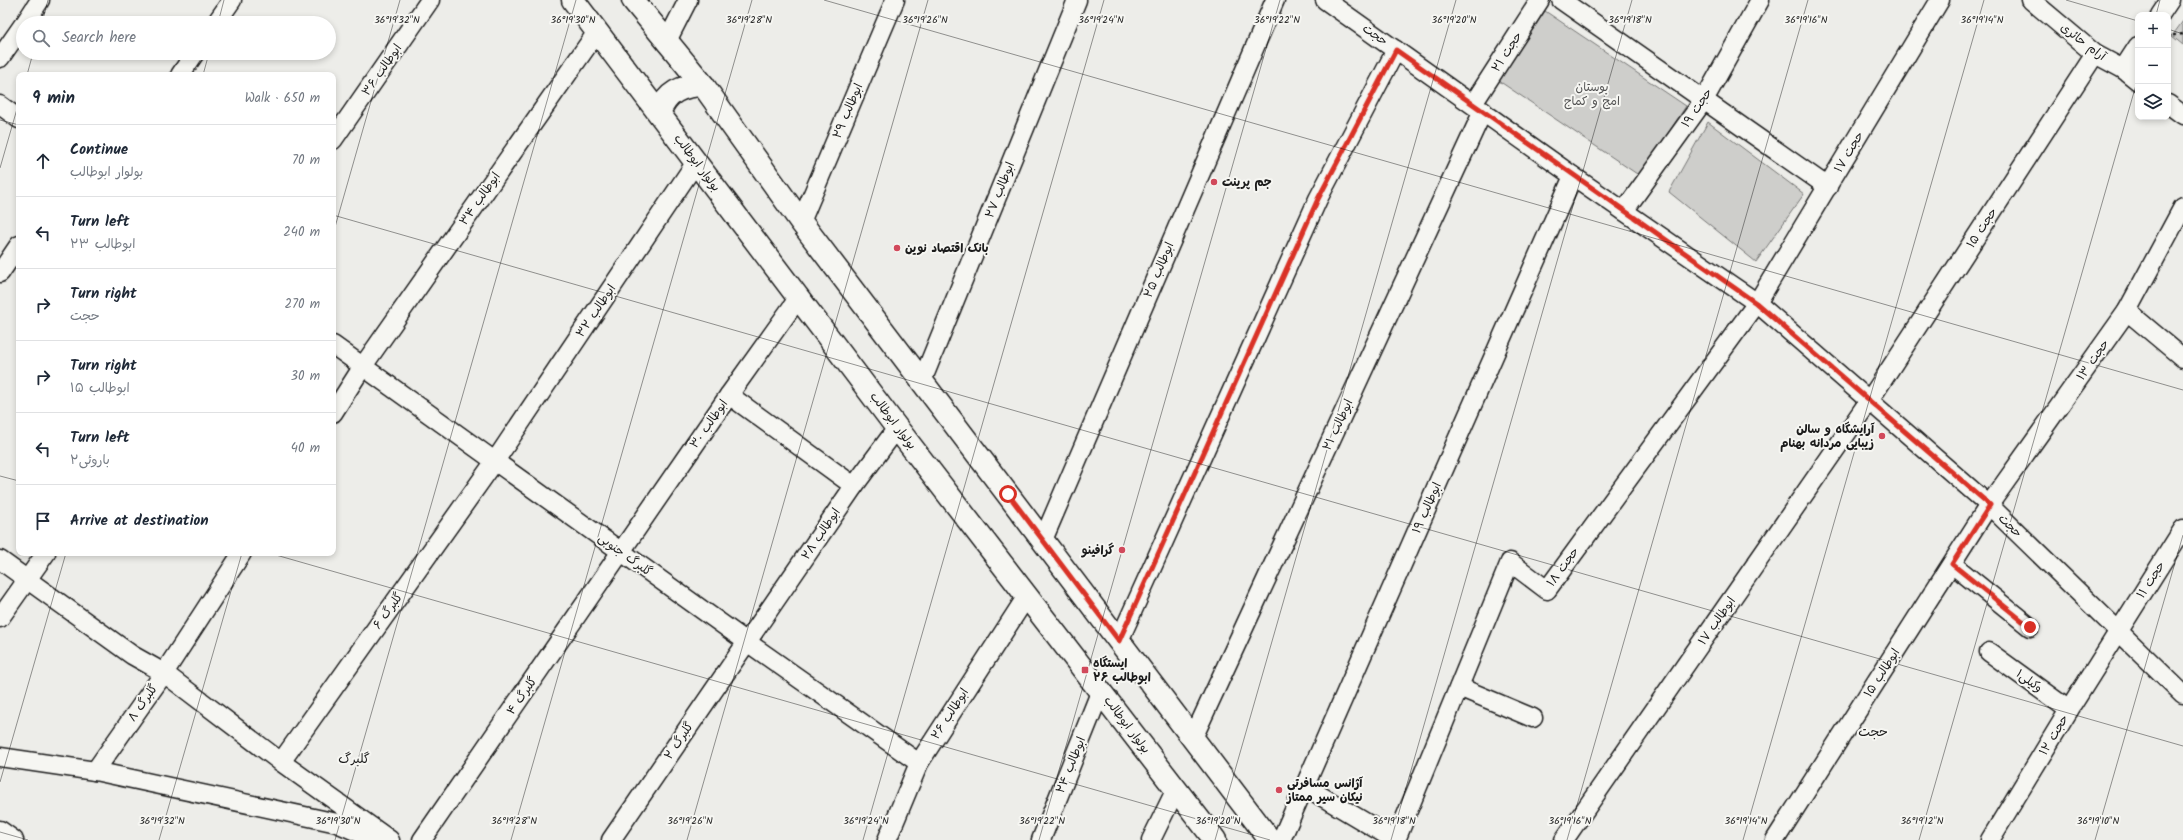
<!DOCTYPE html>
<html lang="en">
<head>
<meta charset="utf-8">
<style>
	:root { --surface:#fff; --page:#f6f6f7; --text:#1f2937; --muted:#747a83; --line:#e0e1e3 }
	body { margin:0; font-family:Kalam,"Playpen Sans Arabic",sans-serif; background:var(--page); color:var(--text) }
	.controls { position:absolute; right:12px; top:12px; display:grid; overflow:hidden; border-radius:8px; box-shadow:0 2px 6px #0003 }
	.controls button { width:36px; height:36px; display:grid; place-items:center; padding:0; border:0; border-bottom:1px solid var(--line); background:var(--surface); color:var(--text); font:20px sans-serif }
	.stop { position:absolute; width:12px; height:12px; margin:-9px; border:3px solid #d93025; border-radius:50%; background:#fff }
	.stop.end { background:#d93025; border-color:#fff; box-shadow:0 1px 4px #0008 }
	.list { margin:0; padding:0; list-style:none }
	h2 { display:flex; justify-content:space-between; align-items:center; height:52px; margin:0; padding:0 16px; font-size:17px }
	h2 small { font-size:13px; font-weight:400; color:var(--muted) }
	.list li { display:grid; grid-template-columns:26px 1fr auto; gap:12px; align-items:center; box-sizing:border-box; height:72px; padding:0 16px; border-top:1px solid var(--line) }
	.list b { display:block; font-size:15px; white-space:nowrap }
	.list p { margin:0; font-size:13px; white-space:nowrap; color:var(--muted) }
	.list em { font-size:13px; font-style:normal; color:var(--muted) }
	.icon { flex:none; width:22px; height:22px; fill:none; stroke:currentColor; stroke-width:2; stroke-linecap:round; stroke-linejoin:round }
	.map { position:relative; flex:none; width:2183px; height:840px; overflow:hidden }
	.search { position:absolute; background:var(--surface); box-shadow:0 2px 6px #0003; left:16px; top:16px; width:320px; height:44px; display:flex; align-items:center; gap:10px; box-sizing:border-box; padding:0 14px; border-radius:22px; color:var(--muted); font-size:15px }
	.panel { position:absolute; background:var(--surface); box-shadow:0 2px 6px #0003; left:16px; top:72px; width:320px; height:484px; border-radius:8px }
	.map>svg:first-child { display:block }
	.green { fill:#cececb; stroke:#757574 }
	.lines { fill:none; stroke-linecap:round; stroke-linejoin:round }
	.minor-casing { stroke:#1c1c1c; stroke-width:21 }
	.major-casing { stroke:#1c1c1c; stroke-width:25 }
	.path { stroke:#1c1c1c; stroke-width:2.5; stroke-dasharray:3 3; stroke-linecap:butt }
	.minor { stroke:#f6f6f2; stroke-width:18 }
	.major { stroke:#f6f6f2; stroke-width:22 }
	.route { stroke:#d93025; stroke-width:5 }
	.ticks { fill:none; stroke:#1c1c1c; stroke-width:1; stroke-opacity:0.45 }
	.poi-dot { fill:#d1495b; stroke:#f6f6f2; stroke-width:1.5 }
	.labels { text-anchor:middle; dominant-baseline:central; stroke-width:4; stroke-linejoin:round; paint-order:stroke }
	.street-label { font-size:12px; fill:#1c1c1c; stroke:#f6f6f2 }
	.park-label { font-size:12px; fill:#515151; stroke:#f6f6f2 }
	.poi-label { font-size:12px; font-weight:bold; fill:#1c1c1c; stroke:#f6f6f2; text-anchor:start }
	.neighbourhood-label { font-size:13px; fill:#1c1c1c; stroke:#f6f6f2 }
	.ticks-label { font-size:10px; text-anchor:middle; fill:#1c1c1c; stroke:#f6f6f2; stroke-width:4; stroke-linejoin:round; paint-order:stroke }
</style>
</head>
<body>
<div class="map">
<svg width="2183" height="840" viewBox="0 0 2183 840">
	<rect width="100%" height="100%" fill="#edede9"/>
	<filter id="ink" filterUnits="userSpaceOnUse"><feTurbulence type="fractalNoise" baseFrequency=".025" numOctaves="2"/><feDisplacementMap in="SourceGraphic" scale="8" xChannelSelector="R" yChannelSelector="G"/><feConvolveMatrix kernelMatrix="1 2 1 2 8 2 1 2 1" color-interpolation-filters="sRGB"/></filter>
	<g filter="url(#ink)">
		<g class="green">
			<path d="M1545,11L1686,106L1640,176L1499,81Z"/>
			<path d="M2183,21V45L2172,36Z"/>
			<path d="M1708,122L1804,194L1756,262L1669,192Z"/>
		</g>
		<g class="lines">
			<defs>
				<g id="minor">
					<path d="M1325,0L1573,176L1757,303L1989,505L2183,694"/>
					<path d="M1561,0L1828,187"/>
					<path d="M2031,0L2095,54L2123,69L2138,81"/>
					<path d="M2160,15L2170,0"/>
					<path d="M25,23L40,0"/>
					<path d="M216,23L232,0"/>
					<path d="M666,43L688,0"/>
					<path d="M0,58L23,25"/>
					<path d="M2123,69L2138,46"/>
					<path d="M180,75L195,53"/>
					<path d="M1473,104L1540,0"/>
					<path d="M2168,104L2183,115"/>
					<path d="M0,105L19,119"/>
					<path d="M333,140L430,0"/>
					<path d="M1624,211L1704,100L1760,0"/>
					<path d="M801,222L895,0"/>
					<path d="M0,273L19,245"/>
					<path d="M2127,311L2183,358"/>
					<path d="M333,345L747,642L919,763"/>
					<path d="M922,381L1077,0"/>
					<path d="M729,395L854,486"/>
					<path d="M333,413L363,366L597,32"/>
					<path d="M1043,540L1275,0"/>
					<path d="M0,560L132,655L164,673L281,762L390,840"/>
					<path d="M1952,564L2030,627"/>
					<path d="M0,618L46,553"/>
					<path d="M1119,641L1318,199L1396,50"/>
					<path d="M1989,652L2069,710"/>
					<path d="M1459,687L1533,718"/>
					<path d="M1193,738L1483,111"/>
					<path d="M0,757L95,771L164,673L242,553"/>
					<path d="M281,762L495,461L696,162"/>
					<path d="M95,771L337,823L376,840"/>
					<path d="M1304,786L1395,840"/>
					<path d="M0,830L14,840"/>
					<path d="M422,840L729,395L799,297"/>
					<path d="M611,840L854,486L897,428"/>
					<path d="M887,840L919,763L1027,596"/>
					<path d="M1041,840L1101,690"/>
					<path d="M1151,840L1176,789"/>
					<path d="M1281,840L1573,176"/>
					<path d="M1396,840L1510,562L1547,590L1757,303L1940,0"/>
					<path d="M1564,840L1869,401L2095,54"/>
					<path d="M1775,840L1989,505L2127,311L2183,207"/>
					<path d="M1990,840L2069,710L2183,529"/>
				</g>
				<g id="major">
					<path d="M573,0L897,428L1215,840"/>
					<path d="M633,0L703,85L801,222L1270,840"/>
					<path d="M659,113C667,92 681,86 703,85"/>
				</g>
			</defs>
			<use href="#minor" class="minor-casing"/>
			<use href="#major" class="major-casing"/>
			<path class="path" d="M2168,36L2183,34"/>
			<use href="#minor" class="minor"/>
			<use href="#major" class="major"/>
		</g>
	</g>
	<g class="lines" filter="url(#ink)">
		<path class="route" d="M1008,494L1119,641L1318,199L1396,50L1756,303L1990,505L1952,564L2030,627"/>
	</g>
	<path class="ticks" d="M824,0L2183,390M2066,0L2138,21M2156,15L2160,0M42,23L48,0M218,23L224,0M2168,29L2183,34M27,75L33,53M203,75L209,53M0,120L19,125M0,168L19,102M333,215L2183,746M333,234L400,0M0,476L19,481M269,553L1270,840M0,782L66,553M0,832L28,840M159,840L242,553M335,840L576,0M511,840L752,0M687,840L928,0M863,840L1104,0M1039,840L1280,0M1215,840L1456,0M1391,840L1632,0M1567,840L1808,0M1743,840L1984,0M1919,840L2138,78M2095,840L2183,535"/>
	<g class="poi-dot">
		<circle cx="1214" cy="182" r="4"/>
		<circle cx="897" cy="248" r="4"/>
		<circle cx="1882" cy="436" r="4"/>
		<circle cx="1122" cy="550" r="4"/>
		<rect x="1081" y="666" width="8" height="8" rx="2"/>
		<circle cx="1279" cy="790" r="4"/>
	</g>
	<g class="labels">
		<g class="street-label">
			<text transform="translate(1375 35) rotate(35)">حجت</text>
			<text transform="translate(2083 42) rotate(37)">آرام حائری</text>
			<text transform="translate(1507 52) rotate(-57)">حجت ۲۱</text>
			<text transform="translate(382 70) rotate(-55)">ابوطالب ۳۶</text>
			<text transform="translate(1697 108) rotate(-56)">حجت ۱۹</text>
			<text transform="translate(848 111) rotate(-67)">ابوطالب ۲۹</text>
			<text transform="translate(1849 152) rotate(-59)">حجت ۱۷</text>
			<text transform="translate(697 163) rotate(53)">بولوار ابوطالب</text>
			<text transform="translate(1000 190) rotate(-68)">ابوطالب ۲۷</text>
			<text transform="translate(480 199) rotate(-55)">ابوطالب ۳۴</text>
			<text transform="translate(1982 228) rotate(-57)">حجت ۱۵</text>
			<text transform="translate(1159 270) rotate(-67)">ابوطالب ۲۵</text>
			<text transform="translate(596 311) rotate(-56)">ابوطالب ۳۲</text>
			<text transform="translate(2093 360) rotate(-55)">حجت ۱۳</text>
			<text transform="translate(893 421) rotate(53)">بولوار ابوطالب</text>
			<text transform="translate(709 424) rotate(-55)">ابوطالب ۳۰</text>
			<text transform="translate(1338 425) rotate(-65)">ابوطالب ۲۱</text>
			<text transform="translate(1427 508) rotate(-66)">ابوطالب ۱۹</text>
			<text transform="translate(2010 526) rotate(44)">حجت</text>
			<text transform="translate(821 534) rotate(-56)">ابوطالب ۲۸</text>
			<text transform="translate(625 555) rotate(36)">گلبرگ جنوبی</text>
			<text transform="translate(1563 567) rotate(-54)">حجت ۱۸</text>
			<text transform="translate(2151 580) rotate(-57)">حجت ۱۱</text>
			<text transform="translate(388 611) rotate(-54)">گلبرگ ۶</text>
			<text transform="translate(1717 621) rotate(-55)">ابوطالب ۱۷</text>
			<text transform="translate(1882 673) rotate(-57)">ابوطالب ۱۵</text>
			<text transform="translate(2029 681) rotate(36)">وکیلی۱</text>
			<text transform="translate(522 696) rotate(-55)">گلبرگ ۴</text>
			<text transform="translate(143 703) rotate(-55)">گلبرگ ۸</text>
			<text transform="translate(950 714) rotate(-57)">ابوطالب ۲۶</text>
			<text transform="translate(1127 725) rotate(53)">بولوار ابوطالب</text>
			<text transform="translate(2054 735) rotate(-59)">حجت ۱۲</text>
			<text transform="translate(679 741) rotate(-56)">گلبرگ ۲</text>
			<text transform="translate(1071 765) rotate(-68)">ابوطالب ۲۴</text>
		</g>
		<g class="park-label">
			<text x="1592" y="87">بوستان<tspan x="1592" dy="14">امج و کماج</tspan></text>
		</g>
		<g class="poi-label">
			<text x="1222" y="182">جم پرینت</text>
			<text x="905" y="248">بانک اقتصاد نوین</text>
			<text x="1874" y="429" text-anchor="end">آرایشگاه و سالن<tspan x="1874" dy="14">زیبایی مردانه بهنام</tspan></text>
			<text x="1114" y="550" text-anchor="end">گرافینو</text>
			<text x="1093" y="663">ایستگاه<tspan x="1093" dy="14">ابوطالب ۲۶</tspan></text>
			<text x="1287" y="783">آژانس مسافرتی<tspan x="1287" dy="14">نیکان سیر ممتاز</tspan></text>
		</g>
		<g class="neighbourhood-label">
			<text x="1873" y="732">حجت</text>
			<text x="354" y="759">گلبرگ</text>
		</g>
	</g>
	<g class="ticks-label">
		<text x="397" y="23">36°19'32"N</text>
		<text x="573" y="23">36°19'30"N</text>
		<text x="749" y="23">36°19'28"N</text>
		<text x="925" y="23">36°19'26"N</text>
		<text x="1101" y="23">36°19'24"N</text>
		<text x="1277" y="23">36°19'22"N</text>
		<text x="1454" y="23">36°19'20"N</text>
		<text x="1630" y="23">36°19'18"N</text>
		<text x="1806" y="23">36°19'16"N</text>
		<text x="1982" y="23">36°19'14"N</text>
		<text x="162" y="824">36°19'32"N</text>
		<text x="338" y="824">36°19'30"N</text>
		<text x="514" y="824">36°19'28"N</text>
		<text x="690" y="824">36°19'26"N</text>
		<text x="866" y="824">36°19'24"N</text>
		<text x="1042" y="824">36°19'22"N</text>
		<text x="1218" y="824">36°19'20"N</text>
		<text x="1394" y="824">36°19'18"N</text>
		<text x="1570" y="824">36°19'16"N</text>
		<text x="1746" y="824">36°19'14"N</text>
		<text x="1922" y="824">36°19'12"N</text>
		<text x="2098" y="824">36°19'10"N</text>
	</g>
</svg>
<div class="controls">
<button>+</button>
<button>−</button>
<button><svg class="icon" aria-label="layers" viewBox="0 0 24 24"><path d="M12 4l9 5-9 5-9-5zM3 14l9 5 9-5"/></svg></button>
</div>
<div class="stop" style="left:1008px;top:494px"></div>
<div class="stop end" style="left:2030px;top:627px"></div>
<div class="search"><svg class="icon" aria-label="search" viewBox="0 0 24 24"><circle cx="10" cy="10" r="6"/><path d="M15 15l6 6"/></svg>Search here</div>
<section class="panel">
<h2>9 min<small>Walk · 650 m</small></h2>
<ul class="list">
<li><svg class="icon" aria-label="ahead" viewBox="0 0 24 24"><path d="M12 20V5M6 11l6-6 6 6"/></svg><div><b>Continue</b><p>بولوار ابوطالب</p></div><em>70 m</em></li>
<li><svg class="icon" aria-label="left" viewBox="0 0 24 24"><path d="M17 20v-9H6M10 6l-5 5 5 5"/></svg><div><b>Turn left</b><p>ابوطالب ۲۳</p></div><em>240 m</em></li>
<li><svg class="icon" aria-label="right" viewBox="0 0 24 24"><path d="M7 20v-9h11M14 6l5 5-5 5"/></svg><div><b>Turn right</b><p>حجت</p></div><em>270 m</em></li>
<li><svg class="icon" aria-label="right" viewBox="0 0 24 24"><path d="M7 20v-9h11M14 6l5 5-5 5"/></svg><div><b>Turn right</b><p>ابوطالب ۱۵</p></div><em>30 m</em></li>
<li><svg class="icon" aria-label="left" viewBox="0 0 24 24"><path d="M17 20v-9H6M10 6l-5 5 5 5"/></svg><div><b>Turn left</b><p>باروئی۲</p></div><em>40 m</em></li>
<li><svg class="icon" aria-label="arrive" viewBox="0 0 24 24"><path d="M6 21V4h12l-3 4 3 4H6"/></svg><div><b>Arrive at destination</b></div></li>
</ul>
</section>
</div>
</body>
</html>
